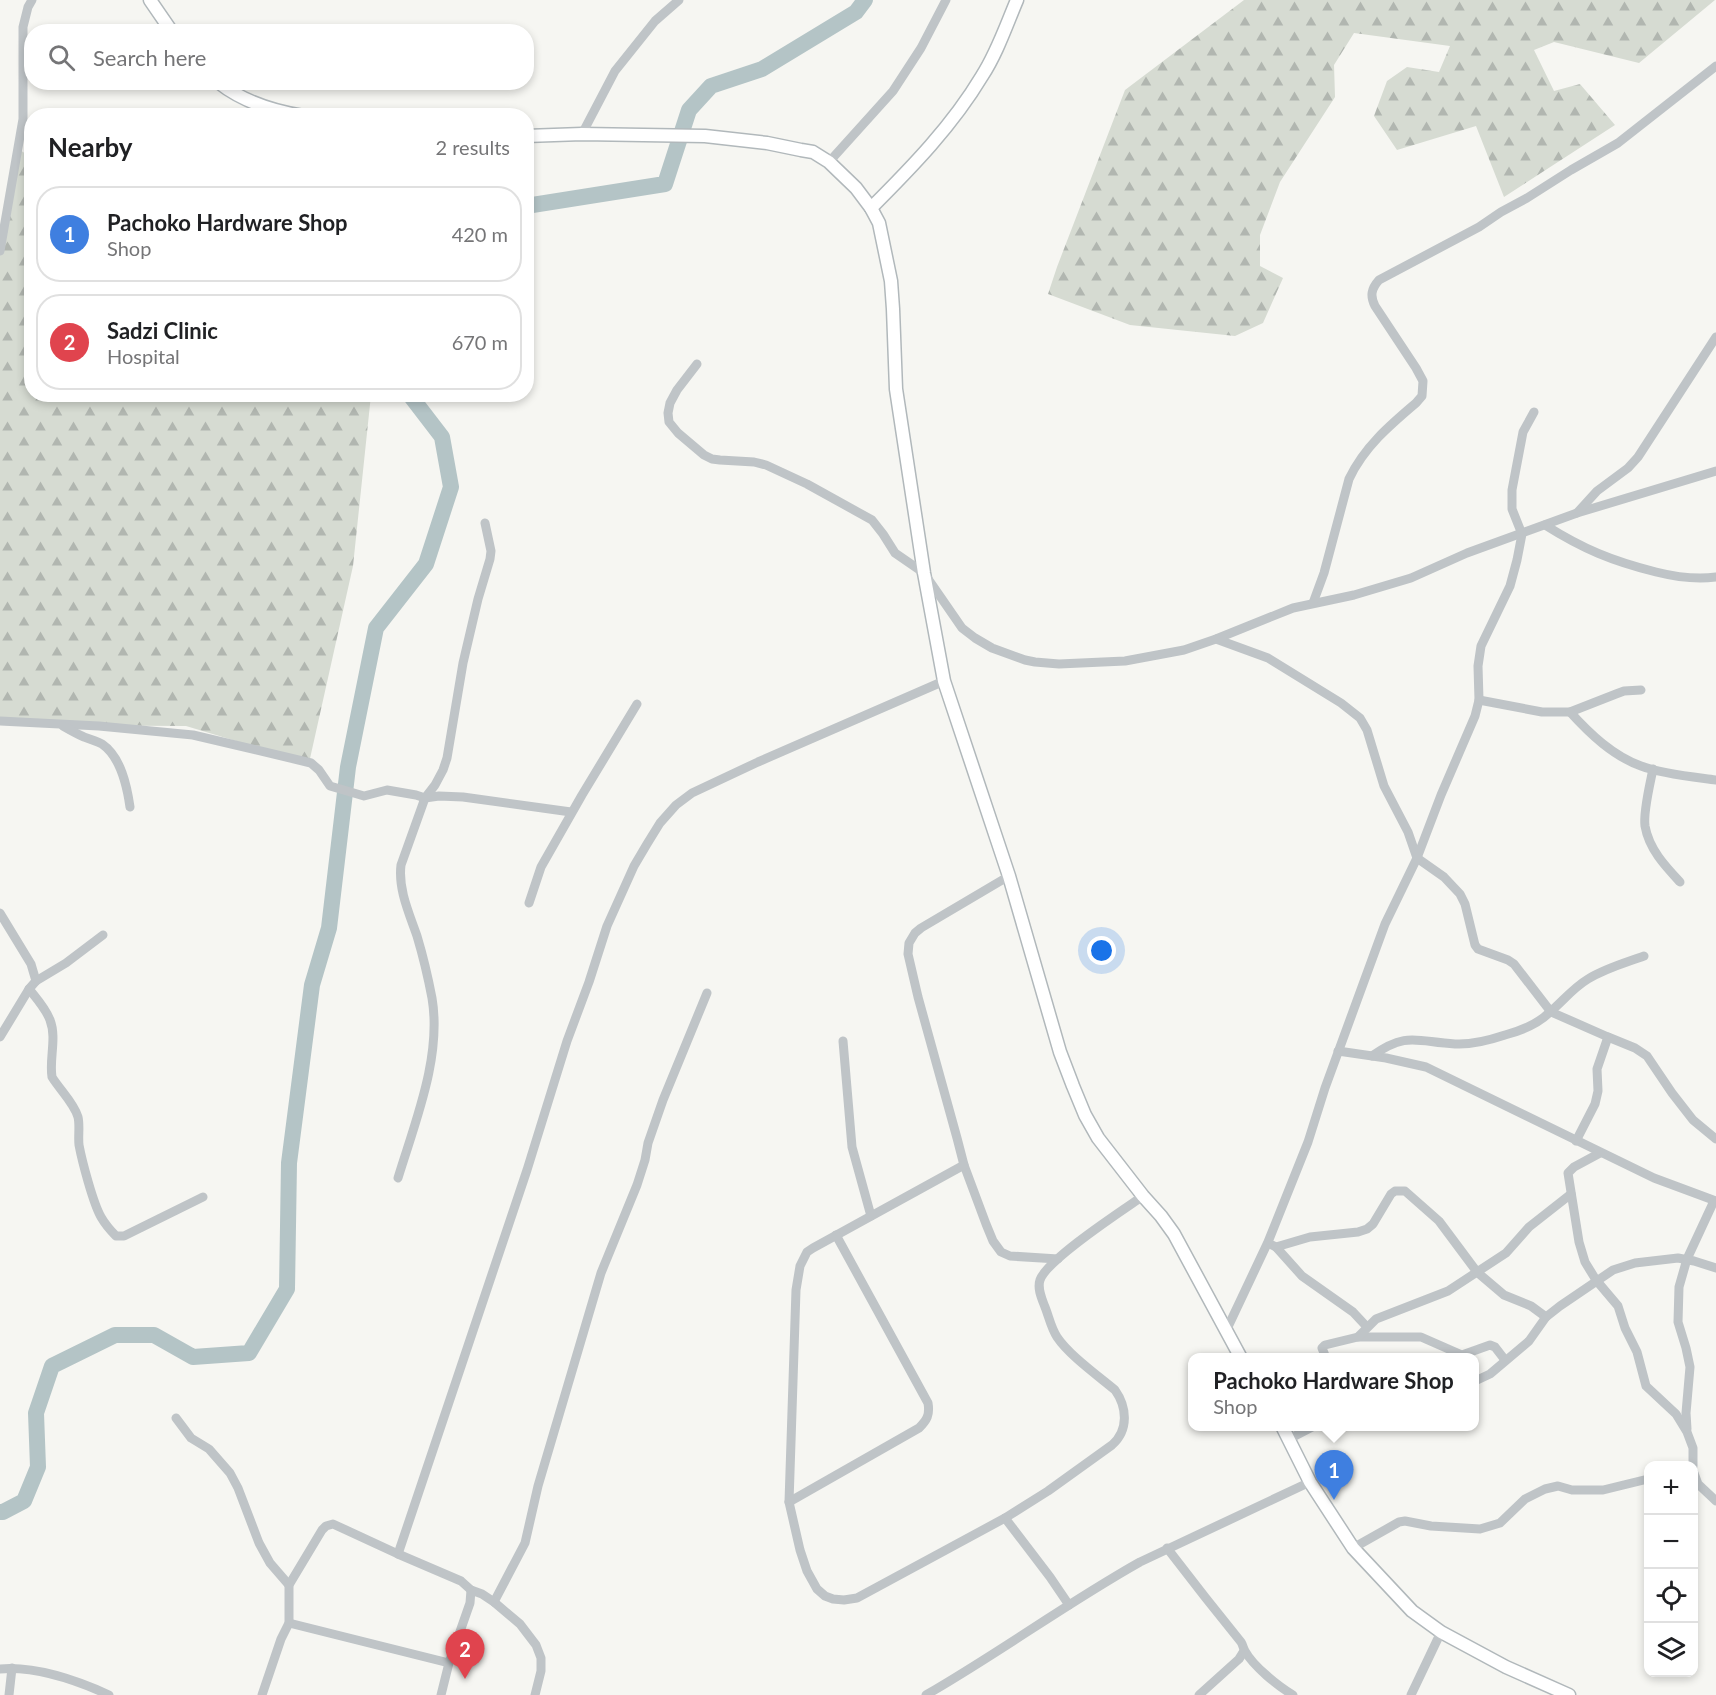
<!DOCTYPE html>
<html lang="en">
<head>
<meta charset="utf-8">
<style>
	:root { --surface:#fff; --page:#f6f6f6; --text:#202124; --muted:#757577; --line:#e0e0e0; --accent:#e53824 }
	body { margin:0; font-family:Lato,sans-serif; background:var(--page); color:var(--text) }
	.controls { position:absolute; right:18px; bottom:18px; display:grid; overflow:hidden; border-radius:12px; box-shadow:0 3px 9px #0003 }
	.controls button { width:54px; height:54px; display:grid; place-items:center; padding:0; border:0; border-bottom:2px solid var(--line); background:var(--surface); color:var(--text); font:30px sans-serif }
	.you { position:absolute; left:1102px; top:951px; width:21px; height:21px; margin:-15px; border:4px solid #fff; border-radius:50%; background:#1a73e8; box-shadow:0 0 0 9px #1a73e833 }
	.badge { display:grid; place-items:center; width:39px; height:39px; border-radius:50%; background:var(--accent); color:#fff; font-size:20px; font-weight:700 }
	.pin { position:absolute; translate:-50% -50px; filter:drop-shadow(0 2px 3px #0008) }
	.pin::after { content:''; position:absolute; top:32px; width:21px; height:18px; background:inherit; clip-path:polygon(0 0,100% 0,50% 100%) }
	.popup { position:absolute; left:1188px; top:1353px; width:291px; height:78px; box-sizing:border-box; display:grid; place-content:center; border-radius:12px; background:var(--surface); filter:drop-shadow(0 2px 4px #0005); font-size:20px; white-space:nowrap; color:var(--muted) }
	.popup b { font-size:22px; color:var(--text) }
	.popup::after { content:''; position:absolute; left:50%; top:100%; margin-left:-12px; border:12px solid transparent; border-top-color:var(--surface) }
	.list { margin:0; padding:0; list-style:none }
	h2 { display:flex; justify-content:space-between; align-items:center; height:78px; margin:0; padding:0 24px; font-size:26px }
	h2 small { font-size:20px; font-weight:400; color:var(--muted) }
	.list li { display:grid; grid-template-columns:39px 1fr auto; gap:18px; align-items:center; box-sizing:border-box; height:96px; margin:0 12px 12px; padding:0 12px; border:2px solid var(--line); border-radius:24px }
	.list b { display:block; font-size:22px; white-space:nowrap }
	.list p { margin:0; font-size:20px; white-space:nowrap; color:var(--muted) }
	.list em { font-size:20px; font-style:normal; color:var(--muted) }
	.icon { flex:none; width:33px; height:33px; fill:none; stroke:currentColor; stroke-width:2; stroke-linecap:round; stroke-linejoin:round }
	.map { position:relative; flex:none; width:1716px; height:1695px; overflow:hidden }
	.search { position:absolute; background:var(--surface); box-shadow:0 3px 9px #0003; left:24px; top:24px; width:510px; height:66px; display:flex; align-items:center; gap:15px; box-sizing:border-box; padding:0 21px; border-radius:24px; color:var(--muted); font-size:22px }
	.panel { position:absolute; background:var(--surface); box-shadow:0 3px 9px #0003; left:24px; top:108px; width:510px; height:294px; border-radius:24px }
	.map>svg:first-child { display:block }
	.forest { fill:url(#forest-firs) }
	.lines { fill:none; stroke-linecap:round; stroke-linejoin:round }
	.river { stroke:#b4c4c6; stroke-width:16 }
	.secondary-casing { stroke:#b1b8bb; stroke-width:15 }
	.street { stroke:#bfc4c7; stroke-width:9 }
	.secondary { stroke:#fff; stroke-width:12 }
</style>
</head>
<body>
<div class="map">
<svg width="1716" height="1695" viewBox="0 0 1716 1695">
	<defs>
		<pattern id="forest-firs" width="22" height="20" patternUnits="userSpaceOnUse" patternTransform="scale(1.5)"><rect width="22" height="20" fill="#d6dbd2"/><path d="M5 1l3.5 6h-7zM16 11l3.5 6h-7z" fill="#b1b6b0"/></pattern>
	</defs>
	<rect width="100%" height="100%" fill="#f6f6f2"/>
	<g class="forest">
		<path d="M1244,0H1715L1639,63L1554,42L1534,50L1554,91L1580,84L1615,125L1504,197L1476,126L1397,150L1374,116L1387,81L1407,67L1439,72L1450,46L1354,33L1334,65L1335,97L1280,182L1260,235V266L1283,278L1263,323L1235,336L1130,325L1048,294L1057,267L1125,90Z"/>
		<path d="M20,150L32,158V394L371,395L353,566L309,763L186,726L0,725V239Z"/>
	</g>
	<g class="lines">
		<g class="river">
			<path d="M526,206L665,184L689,110L711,86L762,69L856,12L865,0"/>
			<path d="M0,1512H3L24,1501L38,1467L36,1413L52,1366L115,1335H154L193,1357L249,1353L287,1289L289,1163L312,985L329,928L348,767L376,628L426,564L451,487L442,437L409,394"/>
		</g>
		<defs>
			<g id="secondary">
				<path d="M150,0L172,32"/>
				<path d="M218,82C243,102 272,111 303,116"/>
				<path d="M526,136L582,134L705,136L767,143L801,150L813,152L829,162L856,188L871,208L879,223L891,281L893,309L896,389L924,573L944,681L1009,876L1060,1052L1073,1086L1085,1115L1098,1138L1143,1196L1161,1216L1174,1234L1241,1358"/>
				<path d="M871,208C912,167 952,126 982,76C997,53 1006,26 1017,0"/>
				<path d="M1282,1426L1310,1482L1353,1548L1412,1611L1441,1632L1506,1667L1569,1695"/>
			</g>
		</defs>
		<use href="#secondary" class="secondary-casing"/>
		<g class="street">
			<path d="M582,134L615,71L655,21L679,0"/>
			<path d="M829,162L893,91L921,48L946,0"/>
			<path d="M0,251L23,119V27L28,7L32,0"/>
			<path d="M697,364L677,390L670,403L668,413L669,422L678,433L704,455L712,459L720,460L754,462L766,465L807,484L872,520L883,534L895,553L924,573L962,628L975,638L992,648L1025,660L1035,662L1059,664L1125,661L1184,650L1216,639L1293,608L1354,595L1411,578L1467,553L1577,513L1716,471"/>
			<path d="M1577,513L1597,491L1628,468L1638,457L1716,337"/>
			<path d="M1545,525C1583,549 1612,561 1656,572C1676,577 1695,580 1716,577"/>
			<path d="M1313,603L1324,573L1349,479C1364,447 1390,425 1416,403L1422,396L1423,381L1416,368L1375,306C1370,296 1371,289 1379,280L1479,227L1501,212L1527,198L1571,170L1618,143L1716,66"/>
			<path d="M1216,639L1268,658L1341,703L1360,718L1367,730L1384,786L1408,832L1417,858L1444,877L1460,894L1465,904L1475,945L1478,949L1508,960L1514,964L1551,1012L1608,1037L1635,1048L1647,1056L1672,1093L1693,1120L1716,1139"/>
			<path d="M1479,700L1542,712H1570L1616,694L1624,691L1641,690"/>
			<path d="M1570,712C1590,734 1613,756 1641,766C1662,774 1694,777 1716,780"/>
			<path d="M0,721L99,726L193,735L311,763L319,770L330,786L364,796L387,790L416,795L425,798L439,796L463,797L571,812"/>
			<path d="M63,726C70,730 77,734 84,737C90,739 96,741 102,744C121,757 127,786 130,807"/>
			<path d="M1653,769C1650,784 1643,812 1645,826C1649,849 1665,866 1680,882"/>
			<path d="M1009,876L921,928L915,933L909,943L908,954L918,997L957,1138L964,1165L986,1224L993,1241L1001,1252L1010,1256L1058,1259"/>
			<path d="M529,903L541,867L582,795L637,704"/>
			<path d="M0,913L31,964L36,981L29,989L0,1037"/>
			<path d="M36,981L66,963L103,935"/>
			<path d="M29,989C37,999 46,1009 50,1020C57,1038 49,1059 52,1077C60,1090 74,1103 78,1117C80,1125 78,1136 79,1145C82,1161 93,1203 101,1217C105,1224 110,1230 116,1236H124L203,1197"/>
			<path d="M843,1041L852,1147L871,1216"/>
			<path d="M1338,1051L1386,1058L1426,1067L1654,1178L1716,1201"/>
			<path d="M1372,1056C1407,1031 1417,1042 1455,1044C1472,1045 1490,1040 1505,1035C1520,1031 1539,1023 1550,1012C1563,1001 1573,988 1588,979C1606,968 1625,963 1644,956"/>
			<path d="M1576,1141L1595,1104L1598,1091L1597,1069L1608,1037"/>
			<path d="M1600,1153L1574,1167L1568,1173L1579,1242L1585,1262L1596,1280L1618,1306L1625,1328L1637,1352L1646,1386L1676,1414L1687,1432L1693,1448V1466"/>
			<path d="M964,1165L813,1248L807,1252L800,1266L796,1290L789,1502L800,1550L807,1571L817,1589L825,1596L833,1599L844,1600L857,1598L1005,1518L1048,1491L1112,1445C1129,1430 1127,1407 1115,1390C1097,1375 1069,1355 1057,1337C1051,1328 1049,1317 1045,1307C1042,1299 1037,1289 1040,1280C1047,1259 1123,1210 1143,1196"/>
			<path d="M398,1178C415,1122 442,1057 432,998C428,977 423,956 417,936C409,913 398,889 401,865L425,798L435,785L443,770L447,758L463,663L478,599L490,559L491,551L485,523"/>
			<path d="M1272,1245L1276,1247L1302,1276L1353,1312L1367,1327"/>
			<path d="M1276,1247L1310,1237L1358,1232L1367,1229L1373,1224L1391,1194L1395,1191H1405L1439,1221L1477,1272L1504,1295L1531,1306L1546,1317"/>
			<path d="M1226,1331L1268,1242L1308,1142L1325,1088L1385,924L1417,858L1441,795L1475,716L1479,700L1478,666L1481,646L1510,586L1517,560L1522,534L1512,509V490L1523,432L1534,412"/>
			<path d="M1358,1337H1421L1462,1355L1490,1345L1495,1347L1505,1360"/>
			<path d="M1326,1358L1322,1348L1325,1345L1358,1337L1376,1319L1448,1291L1506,1253L1529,1227L1571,1194"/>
			<path d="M1475,1381L1490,1374L1529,1341L1546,1317L1560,1306L1613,1270L1635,1263L1678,1258L1694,1261L1716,1268"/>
			<path d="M176,1418L191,1438L209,1449L230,1473L238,1488L259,1543L270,1563L289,1585"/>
			<path d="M1687,1429L1686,1413L1690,1367L1686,1348L1678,1322L1679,1287L1687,1259L1714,1201"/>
			<path d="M1289,1439L1314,1426"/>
			<path d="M1694,1473L1698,1484L1716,1501"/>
			<path d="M789,1502L919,1428C927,1420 930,1415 928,1403L836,1235"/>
			<path d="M1005,1518L1050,1577L1069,1605"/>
			<path d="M1167,1548L1205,1597L1241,1642C1243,1645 1243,1648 1245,1651C1253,1666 1278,1686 1293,1695"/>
			<path d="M1353,1548L1399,1522L1405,1521L1431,1526L1480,1529L1500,1523L1525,1499L1545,1489L1558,1486L1572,1490H1603L1648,1479"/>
			<path d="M398,1554L527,1170L567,1041L589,982L607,926L634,866L647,844L660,823L676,805L692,793L758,762L944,681"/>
			<path d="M494,1602L525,1543L538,1486L601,1273L637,1185L645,1160L648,1143L663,1100L707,993"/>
			<path d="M289,1623L449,1663"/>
			<path d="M0,1669C36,1666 76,1680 109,1695"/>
			<path d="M9,1695L12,1668"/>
			<path d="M262,1695L281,1639L289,1623V1585L322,1530L326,1526L333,1524L398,1554L461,1581L471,1590L482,1594L494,1602L520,1624L536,1645L541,1658V1671L535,1695"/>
			<path d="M441,1695L449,1663L470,1603L471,1590"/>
			<path d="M926,1695C999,1653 1067,1603 1140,1562L1310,1482"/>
			<path d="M1199,1695L1239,1659L1244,1651"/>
			<path d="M1411,1695L1441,1632"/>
		</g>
		<use href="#secondary" class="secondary"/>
	</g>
</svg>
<div class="controls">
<button>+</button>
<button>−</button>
<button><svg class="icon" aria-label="locate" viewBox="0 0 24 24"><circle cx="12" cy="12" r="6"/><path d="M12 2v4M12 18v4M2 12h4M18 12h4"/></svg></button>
<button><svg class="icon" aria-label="layers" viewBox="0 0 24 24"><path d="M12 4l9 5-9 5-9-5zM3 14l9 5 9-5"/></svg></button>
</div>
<div class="you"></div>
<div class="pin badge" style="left:1334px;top:1500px;background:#3f7fe0">1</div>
<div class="popup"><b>Pachoko Hardware Shop</b>Shop</div>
<div class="pin badge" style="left:465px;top:1679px;background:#e0444e">2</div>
<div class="search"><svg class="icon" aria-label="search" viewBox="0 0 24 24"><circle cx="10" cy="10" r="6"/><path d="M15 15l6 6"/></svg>Search here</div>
<section class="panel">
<h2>Nearby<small>2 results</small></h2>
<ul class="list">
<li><span class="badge" style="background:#3f7fe0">1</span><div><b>Pachoko Hardware Shop</b><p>Shop</p></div><em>420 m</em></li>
<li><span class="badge" style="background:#e0444e">2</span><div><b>Sadzi Clinic</b><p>Hospital</p></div><em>670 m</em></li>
</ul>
</section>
</div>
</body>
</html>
